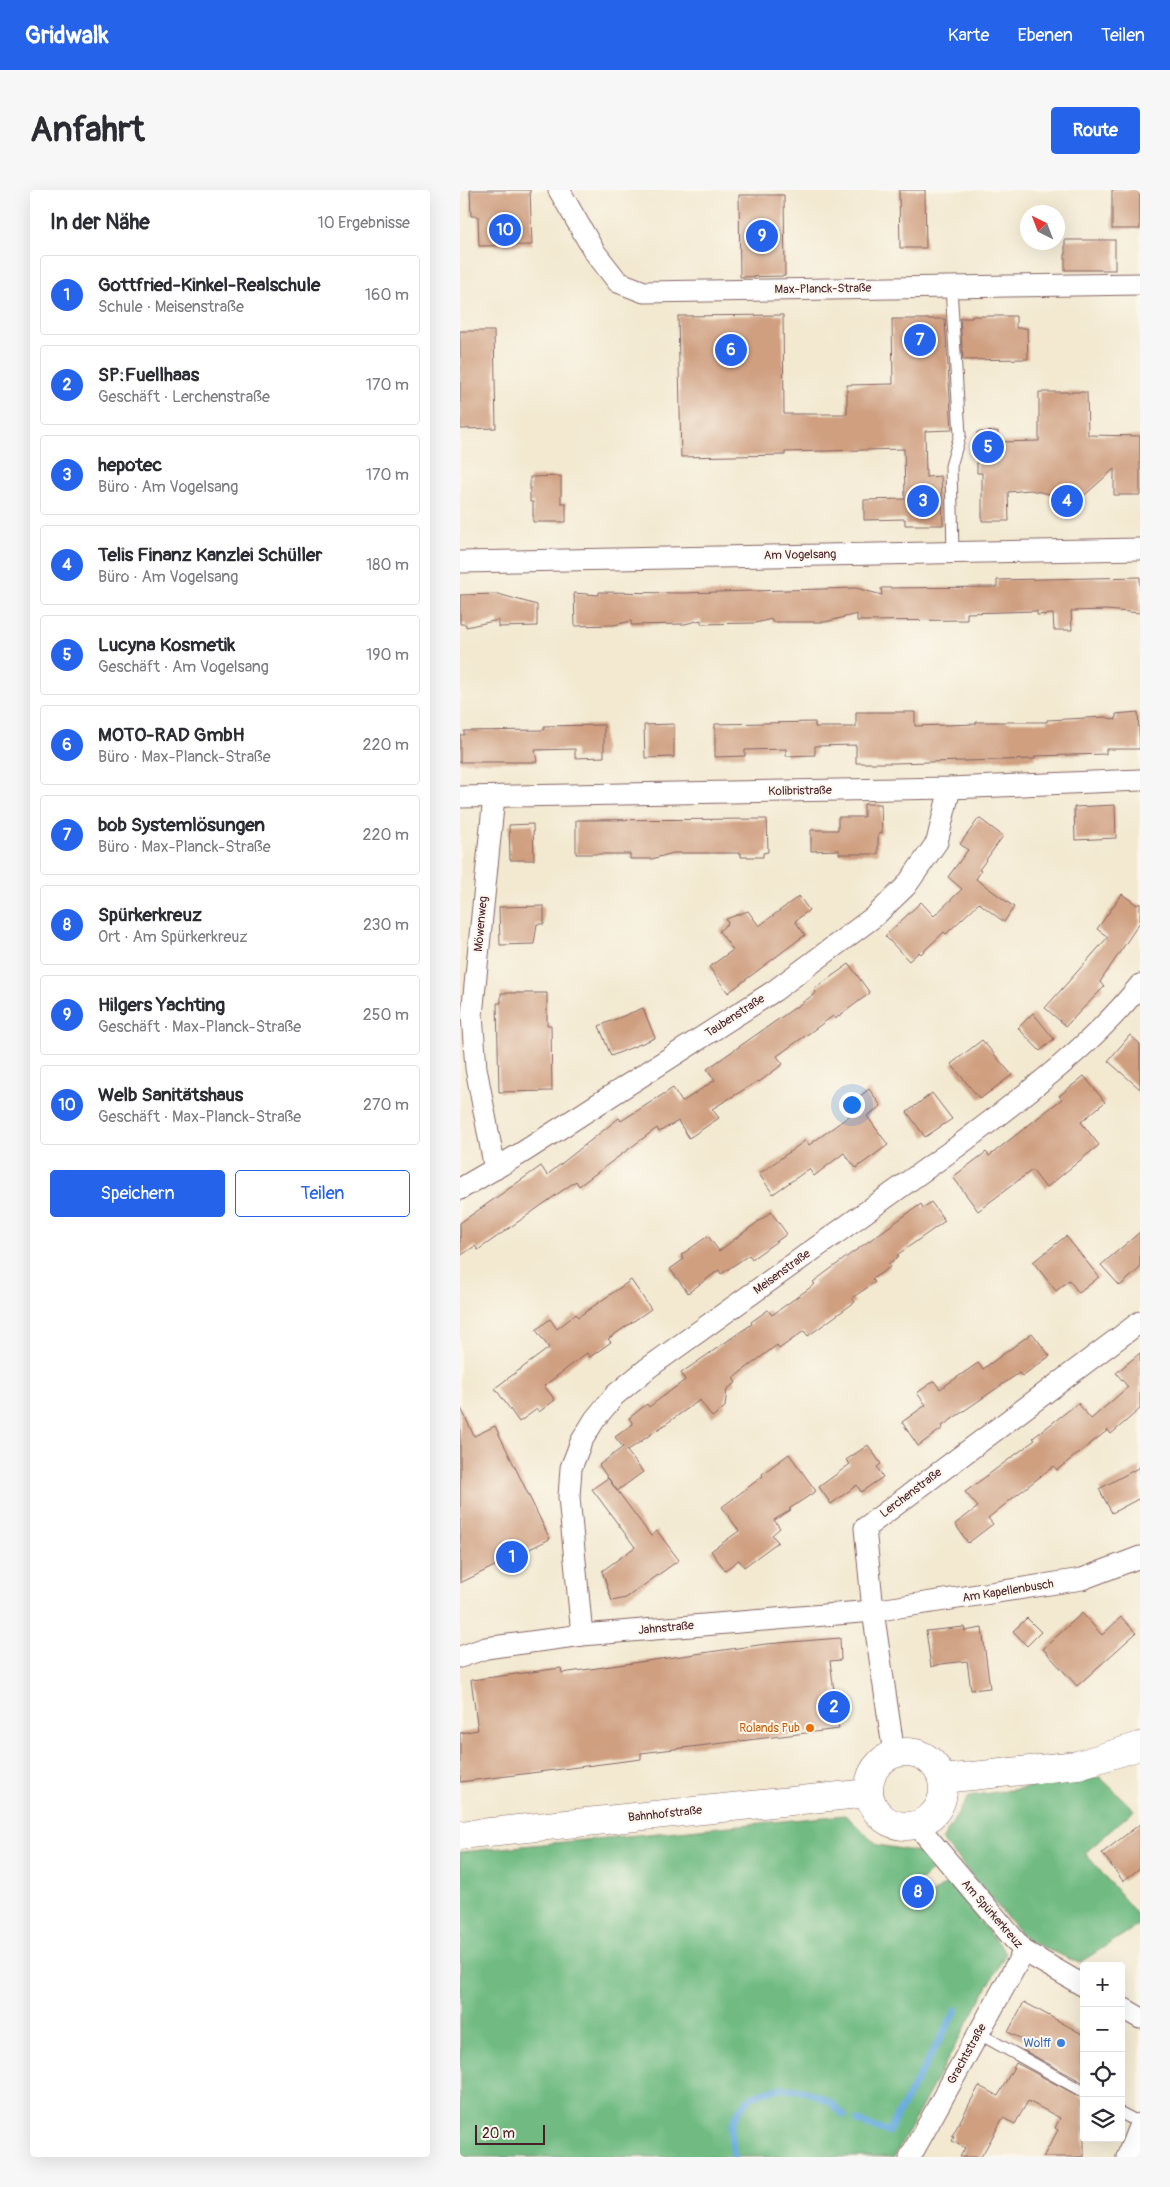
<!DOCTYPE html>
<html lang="de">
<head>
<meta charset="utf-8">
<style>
	:root { --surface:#fff; --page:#f7f7f7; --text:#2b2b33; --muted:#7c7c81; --line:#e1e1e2; --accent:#2563eb }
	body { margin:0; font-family:Pangolin,sans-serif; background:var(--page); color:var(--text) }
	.controls { position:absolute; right:15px; bottom:15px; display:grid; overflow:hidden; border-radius:5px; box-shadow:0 5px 20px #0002 }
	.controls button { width:45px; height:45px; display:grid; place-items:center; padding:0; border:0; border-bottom:1px solid var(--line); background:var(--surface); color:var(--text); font:25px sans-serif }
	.compass { position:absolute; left:560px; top:15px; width:45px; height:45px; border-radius:50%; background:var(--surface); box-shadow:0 5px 20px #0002; rotate:318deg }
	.scale { position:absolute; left:15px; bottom:12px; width:70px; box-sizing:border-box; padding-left:5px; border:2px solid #4a1f2b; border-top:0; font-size:14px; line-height:18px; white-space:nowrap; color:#4a1f2b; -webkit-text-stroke:4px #fbf7ec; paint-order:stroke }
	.you { position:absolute; left:391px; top:914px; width:18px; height:18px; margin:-12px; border:4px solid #fff; border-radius:50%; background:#1a73e8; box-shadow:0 0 0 8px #1a73e833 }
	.badge { display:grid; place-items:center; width:32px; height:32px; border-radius:50%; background:var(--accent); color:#fff; font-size:16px; font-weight:700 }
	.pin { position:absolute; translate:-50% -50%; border:2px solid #fff; box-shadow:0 1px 5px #0006 }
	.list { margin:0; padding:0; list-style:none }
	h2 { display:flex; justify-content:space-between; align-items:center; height:65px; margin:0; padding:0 20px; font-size:21px }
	h2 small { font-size:16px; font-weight:400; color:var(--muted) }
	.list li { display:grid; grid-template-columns:32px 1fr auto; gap:15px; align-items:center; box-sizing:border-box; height:80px; margin:0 10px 10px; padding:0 10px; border:1px solid var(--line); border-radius:5px }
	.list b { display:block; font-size:19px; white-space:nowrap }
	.list p { margin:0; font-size:16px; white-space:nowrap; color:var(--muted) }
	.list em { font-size:16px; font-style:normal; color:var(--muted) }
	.actions { display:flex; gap:10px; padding:15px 20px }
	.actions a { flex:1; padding:11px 0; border:1px solid var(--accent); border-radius:5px; text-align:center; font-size:18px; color:var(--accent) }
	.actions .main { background:var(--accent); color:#fff }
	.icon { flex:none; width:28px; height:28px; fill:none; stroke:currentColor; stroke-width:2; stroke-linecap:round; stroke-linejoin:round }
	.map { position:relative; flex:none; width:680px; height:1967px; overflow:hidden; border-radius:5px }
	header { display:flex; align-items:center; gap:30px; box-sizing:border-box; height:70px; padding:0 25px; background:var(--accent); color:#fff }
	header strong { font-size:24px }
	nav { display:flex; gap:28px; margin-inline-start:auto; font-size:18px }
	.intro { display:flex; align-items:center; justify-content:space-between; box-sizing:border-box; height:120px; padding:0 30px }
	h1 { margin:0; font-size:35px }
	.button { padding:12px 22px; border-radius:5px; background:var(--accent); color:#fff; font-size:18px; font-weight:700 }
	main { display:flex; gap:30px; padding:0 30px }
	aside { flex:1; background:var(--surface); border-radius:5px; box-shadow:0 5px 20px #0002 }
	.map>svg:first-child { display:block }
	.forest { fill:#71bb83; stroke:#5e6d57 }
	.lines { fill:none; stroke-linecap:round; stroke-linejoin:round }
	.stream { stroke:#68abdd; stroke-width:7 }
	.building { fill:#cf9f80 }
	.service-casing { stroke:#856665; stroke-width:13 }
	.minor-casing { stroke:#856665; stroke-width:23 }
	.tertiary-casing { stroke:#856665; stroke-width:29 }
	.service { stroke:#fff; stroke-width:11 }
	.minor { stroke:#fff; stroke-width:21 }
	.tertiary { stroke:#fff; stroke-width:28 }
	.food-dot { fill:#e8710a; stroke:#fbf7ec; stroke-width:2 }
	.shop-dot { fill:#3f7fe0; stroke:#fbf7ec; stroke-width:2 }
	.labels { text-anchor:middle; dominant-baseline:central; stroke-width:4; stroke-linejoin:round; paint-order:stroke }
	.street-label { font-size:12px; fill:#4a1f2b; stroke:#fbf7ec }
	.food-label { font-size:12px; fill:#c56008; stroke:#fbf7ec; text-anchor:end }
	.shop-label { font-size:12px; fill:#366cbe; stroke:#fbf7ec; text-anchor:end }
</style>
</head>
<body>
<header>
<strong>Gridwalk</strong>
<nav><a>Karte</a><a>Ebenen</a><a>Teilen</a></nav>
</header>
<div class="intro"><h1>Anfahrt</h1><a class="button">Route</a></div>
<main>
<aside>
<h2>In der Nähe<small>10 Ergebnisse</small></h2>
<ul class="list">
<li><span class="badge">1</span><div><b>Gottfried-Kinkel-Realschule</b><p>Schule · Meisenstraße</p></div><em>160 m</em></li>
<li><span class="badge">2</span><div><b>SP:Fuellhaas</b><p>Geschäft · Lerchenstraße</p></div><em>170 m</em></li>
<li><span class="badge">3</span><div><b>hepotec</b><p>Büro · Am Vogelsang</p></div><em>170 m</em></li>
<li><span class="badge">4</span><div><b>Telis Finanz Kanzlei Schüller</b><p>Büro · Am Vogelsang</p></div><em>180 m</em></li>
<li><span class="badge">5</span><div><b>Lucyna Kosmetik</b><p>Geschäft · Am Vogelsang</p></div><em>190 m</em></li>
<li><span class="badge">6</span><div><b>MOTO-RAD GmbH</b><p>Büro · Max-Planck-Straße</p></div><em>220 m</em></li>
<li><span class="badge">7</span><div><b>bob Systemlösungen</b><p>Büro · Max-Planck-Straße</p></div><em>220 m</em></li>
<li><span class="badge">8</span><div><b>Spürkerkreuz</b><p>Ort · Am Spürkerkreuz</p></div><em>230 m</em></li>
<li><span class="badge">9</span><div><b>Hilgers Yachting</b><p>Geschäft · Max-Planck-Straße</p></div><em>250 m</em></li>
<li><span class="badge">10</span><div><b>Welb Sanitätshaus</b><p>Geschäft · Max-Planck-Straße</p></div><em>270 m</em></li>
</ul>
<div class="actions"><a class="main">Speichern</a><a>Teilen</a></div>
</aside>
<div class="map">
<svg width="680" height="1967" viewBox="0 0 680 1967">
	<rect width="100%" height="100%" fill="#fbf7ec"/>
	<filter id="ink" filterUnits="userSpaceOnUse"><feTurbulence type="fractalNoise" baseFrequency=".02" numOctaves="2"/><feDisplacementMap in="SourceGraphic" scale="10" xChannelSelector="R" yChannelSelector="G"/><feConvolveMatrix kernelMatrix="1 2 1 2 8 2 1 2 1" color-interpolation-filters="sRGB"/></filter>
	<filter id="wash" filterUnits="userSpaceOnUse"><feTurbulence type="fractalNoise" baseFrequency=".0096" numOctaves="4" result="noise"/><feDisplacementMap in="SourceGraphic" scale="20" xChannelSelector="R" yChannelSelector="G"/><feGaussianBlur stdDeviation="1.12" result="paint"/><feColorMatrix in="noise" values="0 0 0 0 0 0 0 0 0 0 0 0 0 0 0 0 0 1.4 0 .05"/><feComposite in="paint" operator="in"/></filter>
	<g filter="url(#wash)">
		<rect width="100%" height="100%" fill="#f3e9d1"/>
		<g class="forest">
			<path d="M640,1587L674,1620L625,1663L680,1728V1734L619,1773L566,1750L482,1650L509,1606Z"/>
			<path d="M385,1625L418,1655L465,1663L476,1677L450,1700L461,1713L488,1692L546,1763L434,1967H0V1662Z"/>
		</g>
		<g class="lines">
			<g class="stream">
				<path d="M397,1931L428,1942L496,1820"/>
				<path d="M274,1967C273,1958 269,1944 272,1936C285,1893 331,1892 366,1910C372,1913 378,1920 384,1925"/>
			</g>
		</g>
		<g id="blocks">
			<g class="building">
				<path d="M10,0H70L72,55L19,56L18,26H11Z"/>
				<path d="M439,0H465L466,58H440Z"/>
				<rect x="652" y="0" width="28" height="39"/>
				<path d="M279,5H324L325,86L280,87Z"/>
				<rect x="605" y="50" width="50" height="30"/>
				<path d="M323,125L324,224H387V195L433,194L432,129H485L492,240L465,241L466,287L481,286L483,335H445V329L404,330V310L445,309L444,259L325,262V265L221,267L218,126Z"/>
				<path d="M512,126H556V138H567L568,169L503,170L500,128H512Z"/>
				<path d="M0,141H34L36,238L0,239Z"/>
				<path d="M579,202H627L628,245L680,246V305H654V279L617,312L604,310L590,304L570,300L548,302L549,331H522V283H517V242L538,241V252L579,251Z"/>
				<path d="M101,286V313H106V332H73V312H70V287Z"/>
				<path d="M680,387V423L646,420L611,421L612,440H594L593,424L577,425V421L507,423V430L397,431V424L365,432H312V429L295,433L241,434V430L225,434L171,435V431L154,435L115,436L114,403L139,405V402L224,403L396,398L422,405L421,398L537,397V390Z"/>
				<path d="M38,404L77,415V436L38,437V430L6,437V434H0V405Z"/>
				<path d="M396,522H455V536L516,534V532H587V530L645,527L656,530V524L678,522L680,559H646V564L575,566V569L435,573H396V555L355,556V565L326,566V559L285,560V566L255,567V534L355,532V537H396Z"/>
				<path d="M214,534V567L185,568L184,535Z"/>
				<path d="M144,535V567L115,568V559L75,560L77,572H0V545H4V541L84,540V536Z"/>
				<path d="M404,614H421L422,643L418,644V664H379V660L351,661V640H378V627H404Z"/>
				<path d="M655,615L656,648L615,650L614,617Z"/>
				<path d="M519,628L543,646L519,680L521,681L516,689L554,717L544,732L519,713L486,744L484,742L461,764L459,762L449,771L425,746L461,712L474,726L502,699L488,687L508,660L500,654Z"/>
				<path d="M307,629L308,662L303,663V667H281V663H213L192,669H170V664H116V630Z"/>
				<path d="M73,634L74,670H50L49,635Z"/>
				<path d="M662,704L677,715L680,713V732L640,792L644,797L606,836L585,818L648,747L637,739Z"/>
				<path d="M339,706L349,720L335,731L345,745L268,803L249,777L273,760L259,741L268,733L266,729L288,721L299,736Z"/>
				<path d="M84,716V734H77L74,754L40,755L39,717Z"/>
				<path d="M389,774L410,803L375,829L373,826L317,866L323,874L299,892L298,891L252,919L259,928L229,948L218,931L199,942L197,938L119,996L116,991L18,1060L15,1056L0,1066V1033L81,976L87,985L159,928L161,931L213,898L222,912L255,890L247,879L356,803L354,799Z"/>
				<path d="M41,803H87V835H91L92,901L39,902L37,813H41Z"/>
				<path d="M183,818L195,848L151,866L139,836Z"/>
				<path d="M573,823L594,849L580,861L558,838Z"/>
				<path d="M670,845L680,854V899L648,871Z"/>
				<path d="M522,850L552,885L520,909L491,874Z"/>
				<path d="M624,886L645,912L621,932L639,955L586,998L572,980L518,1021L493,987L526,962L529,966L602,909L599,906Z"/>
				<path d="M409,899L421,916L407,926L428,955L396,978L384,963L354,986L349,979L313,1004L299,984L346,950L349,955L399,919L394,911Z"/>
				<path d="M472,903L492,929L465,947L447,922Z"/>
				<path d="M471,1012L485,1031L437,1065L439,1066L428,1074L430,1077L412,1089L415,1092L392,1108L395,1112L348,1146L344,1141L319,1159L317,1155L273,1188L276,1193L267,1199L265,1217L252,1227L240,1210L167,1261L183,1282L157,1301L139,1275L163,1257L155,1247L173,1234L169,1228L187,1214L189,1217L225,1190L221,1183L292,1134L291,1132L308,1120L312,1125L355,1094L353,1092L392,1063L461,1014L463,1018Z"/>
				<path d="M311,1022L327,1044L292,1069L289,1065L261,1084L259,1080L228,1103L210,1079L224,1069L221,1065L248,1046L259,1061Z"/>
				<path d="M680,1042V1078L660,1096L641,1075Z"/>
				<path d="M606,1046L639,1087L619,1103L609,1090L596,1101L573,1072Z"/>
				<path d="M171,1090L191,1119L148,1149L151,1152L130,1167L127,1163L84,1196L95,1210L79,1222L77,1219L59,1232L35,1198L89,1158L76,1140L90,1129L97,1139L116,1124L118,1127Z"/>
				<path d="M572,1143L590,1166L562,1186L559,1183L482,1236L483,1238L458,1256L442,1232L466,1215L457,1203L474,1191L480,1199L518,1173L523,1179Z"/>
				<path d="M680,1163V1219L651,1244L648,1240L597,1280L594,1276L563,1300L528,1328L533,1334L508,1353L495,1334L518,1317L505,1302L575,1250L573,1248L618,1213L631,1229L668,1197L656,1183Z"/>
				<path d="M0,1216L14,1246L35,1236L90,1349L0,1393Z"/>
				<path d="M408,1255L421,1274L417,1277L423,1287L401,1302L397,1295L371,1314L359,1297L390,1274L386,1270Z"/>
				<path d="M329,1264L356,1301L329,1319L331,1320L314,1330L320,1338L312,1345L318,1352L284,1377L279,1370L265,1380L251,1361L279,1341L262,1317L303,1286L302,1284Z"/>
				<path d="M680,1277V1308L652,1323L639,1299Z"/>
				<path d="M148,1288L191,1346L197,1341L219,1370L166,1408L152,1411L142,1381L175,1357L132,1299Z"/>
				<path d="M622,1423L642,1445L661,1427L676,1443L617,1496L583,1459Z"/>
				<path d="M567,1428L581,1442L567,1456L553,1441Z"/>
				<path d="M504,1437L505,1441L522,1438L530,1498L511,1500L507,1471L481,1474L471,1477L466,1441Z"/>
				<path d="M380,1448L381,1470L370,1471L379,1539L181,1563V1569L0,1592V1543L18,1540L11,1490L101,1478L102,1483L306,1454Z"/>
				<path d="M680,1634V1678L663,1691L642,1663Z"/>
				<path d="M564,1812L624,1845V1893L563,1860L568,1852L548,1842Z"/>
				<path d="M556,1873L624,1909V1967H583L598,1940L595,1938L600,1928L568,1911L555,1934L543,1928L521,1967H500L505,1958L492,1951L494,1947L492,1946L519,1896L538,1906Z"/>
			</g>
		</g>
	</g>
	<g filter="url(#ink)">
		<use href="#blocks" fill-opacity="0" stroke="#856665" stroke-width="1"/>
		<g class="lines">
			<defs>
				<g id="service">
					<path d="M491,97L500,245L491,276L493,362"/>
					<path d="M518,1843L624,1902"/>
					<path d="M661,1923L680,1933"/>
				</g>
				<g id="minor">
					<path d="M99,0L134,61L158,92L184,102L680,94"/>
					<path d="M0,372L680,359"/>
					<path d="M0,607L490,598L680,590"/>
					<path d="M34,607L12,825L16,878L35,979"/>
					<path d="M0,999L60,964L314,801L415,726L446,696L477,652L490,598"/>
					<path d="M122,1445L109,1307L111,1278L121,1252L135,1229L155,1205L188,1178L498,956C562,907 630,858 680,795"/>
					<path d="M0,1467L26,1458L122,1445L413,1421L622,1389L680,1367"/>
					<path d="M434,1564L413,1421L405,1338L680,1132"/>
					<path d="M457,1635L564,1761L624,1796"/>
					<path d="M661,1817L680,1828"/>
					<path d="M450,1967L564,1761"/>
					<path d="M667,1967L680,1934"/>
				</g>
				<g id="tertiary">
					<circle cx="446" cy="1599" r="37"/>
					<path d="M483,1589L618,1575L680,1556"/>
					<path d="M0,1645L409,1603"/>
				</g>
			</defs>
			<use href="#service" class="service-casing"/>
			<use href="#minor" class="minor-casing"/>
			<use href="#tertiary" class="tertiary-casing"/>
			<use href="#service" class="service"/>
			<use href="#minor" class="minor"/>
			<use href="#tertiary" class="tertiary"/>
		</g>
	</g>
	<circle class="food-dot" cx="350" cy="1538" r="5"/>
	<circle class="shop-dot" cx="601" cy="1853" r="5"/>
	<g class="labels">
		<g class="street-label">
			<text transform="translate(363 99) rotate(-1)">Max-Planck-Straße</text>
			<text transform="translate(340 365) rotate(-1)">Am Vogelsang</text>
			<text transform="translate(340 601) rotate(-1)">Kolibristraße</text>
			<text transform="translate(21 734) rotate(-85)">Möwenweg</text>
			<text transform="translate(275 826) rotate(-33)">Taubenstraße</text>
			<text transform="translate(322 1082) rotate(-36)">Meisenstraße</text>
			<text transform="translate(451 1303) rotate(-37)">Lerchenstraße</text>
			<text transform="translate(548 1401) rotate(-9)">Am Kapellenbusch</text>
			<text transform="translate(206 1438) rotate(-5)">Jahnstraße</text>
			<text transform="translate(205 1624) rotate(-6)">Bahnhofstraße</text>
			<text transform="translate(532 1724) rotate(49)">Am Spürkerkreuz</text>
			<text transform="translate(507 1864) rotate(-61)">Grachtstraße</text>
		</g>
		<g class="food-label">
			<text x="340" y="1538">Rolands Pub</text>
		</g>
		<g class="shop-label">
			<text x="591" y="1853">Wolff</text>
		</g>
	</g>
</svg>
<div class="controls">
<button>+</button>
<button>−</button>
<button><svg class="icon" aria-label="locate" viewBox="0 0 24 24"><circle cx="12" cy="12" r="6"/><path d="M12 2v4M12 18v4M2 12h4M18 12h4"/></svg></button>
<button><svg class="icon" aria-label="layers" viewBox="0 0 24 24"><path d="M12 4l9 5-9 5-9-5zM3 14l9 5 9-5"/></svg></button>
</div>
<svg class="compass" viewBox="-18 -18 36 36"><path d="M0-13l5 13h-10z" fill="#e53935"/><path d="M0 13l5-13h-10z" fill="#7c7c81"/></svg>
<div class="scale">20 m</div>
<div class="you"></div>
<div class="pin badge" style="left:52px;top:1367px">1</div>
<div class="pin badge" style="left:374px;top:1517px">2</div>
<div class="pin badge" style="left:463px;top:311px">3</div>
<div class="pin badge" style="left:607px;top:311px">4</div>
<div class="pin badge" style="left:528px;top:257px">5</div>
<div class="pin badge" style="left:271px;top:160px">6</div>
<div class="pin badge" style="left:460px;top:150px">7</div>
<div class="pin badge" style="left:458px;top:1702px">8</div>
<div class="pin badge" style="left:302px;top:46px">9</div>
<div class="pin badge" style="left:45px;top:40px">10</div>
</div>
</main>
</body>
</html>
